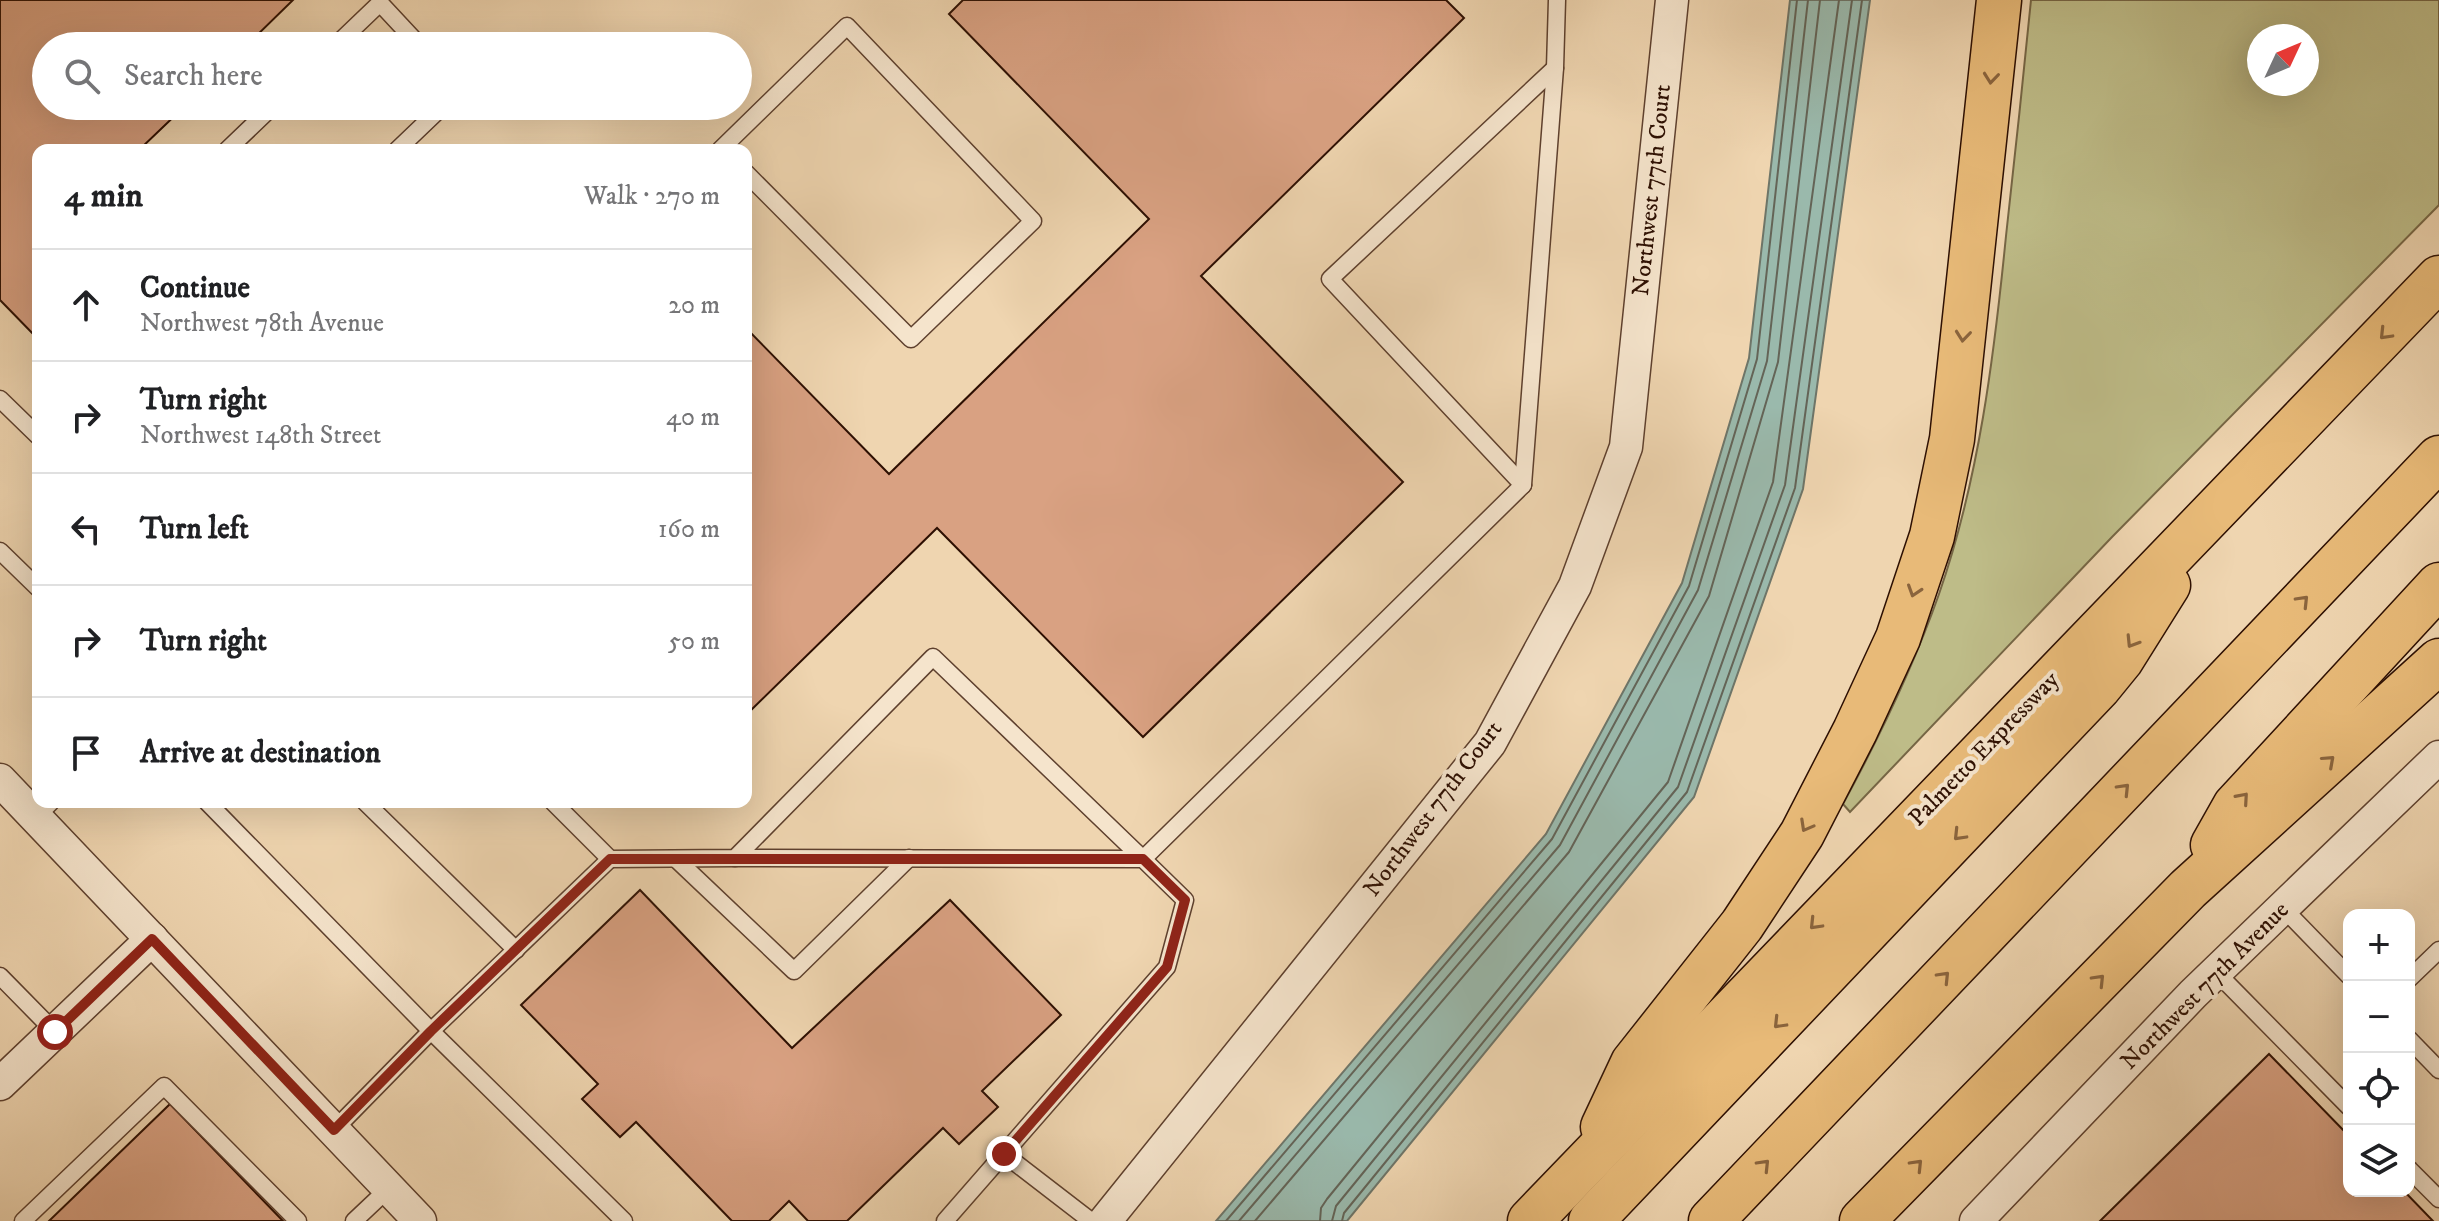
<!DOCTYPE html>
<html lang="en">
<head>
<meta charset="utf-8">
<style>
	:root { --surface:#fff; --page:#f2f2f2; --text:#202124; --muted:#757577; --line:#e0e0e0 }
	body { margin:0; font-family:"IM FELL DW Pica",serif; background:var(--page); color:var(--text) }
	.controls { position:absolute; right:24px; bottom:24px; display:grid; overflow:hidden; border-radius:16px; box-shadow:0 8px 32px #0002 }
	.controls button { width:72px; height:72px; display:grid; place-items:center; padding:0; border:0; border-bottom:2px solid var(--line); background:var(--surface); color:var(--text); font:40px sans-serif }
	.compass { position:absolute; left:2247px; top:24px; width:72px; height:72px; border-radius:50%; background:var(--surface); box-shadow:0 8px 32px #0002; rotate:46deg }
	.stop { position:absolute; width:24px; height:24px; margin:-18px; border:6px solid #8f2418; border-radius:50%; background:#fff }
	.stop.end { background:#8f2418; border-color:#fff; box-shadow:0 2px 8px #0008 }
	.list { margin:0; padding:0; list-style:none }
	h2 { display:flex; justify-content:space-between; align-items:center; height:104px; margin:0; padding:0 32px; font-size:34px }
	h2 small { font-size:26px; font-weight:400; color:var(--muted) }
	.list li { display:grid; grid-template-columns:52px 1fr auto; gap:24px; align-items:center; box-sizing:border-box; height:112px; padding:0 32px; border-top:2px solid var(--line) }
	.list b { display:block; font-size:30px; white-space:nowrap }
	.list p { margin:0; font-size:26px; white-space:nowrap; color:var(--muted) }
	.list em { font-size:26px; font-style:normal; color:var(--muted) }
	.icon { flex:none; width:44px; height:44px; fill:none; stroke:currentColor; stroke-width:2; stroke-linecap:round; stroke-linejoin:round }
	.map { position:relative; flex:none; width:2439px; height:1221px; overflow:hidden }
	.search { position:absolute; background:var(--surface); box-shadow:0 8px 32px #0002; left:32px; top:32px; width:720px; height:88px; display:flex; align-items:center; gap:20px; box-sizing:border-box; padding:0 28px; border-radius:44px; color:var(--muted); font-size:30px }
	.panel { position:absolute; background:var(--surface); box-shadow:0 8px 32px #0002; left:32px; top:144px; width:720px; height:664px; border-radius:16px }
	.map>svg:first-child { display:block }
	.green { fill:#bebc88; stroke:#766645; stroke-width:2; fill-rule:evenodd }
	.water { fill:#9ab9ac; stroke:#6e7568; stroke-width:2 }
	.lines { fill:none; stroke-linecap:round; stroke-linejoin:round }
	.shore { stroke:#646457; stroke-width:2 }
	.building { fill:#d9a182; stroke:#2d0f02; stroke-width:2 }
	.lane-casing { stroke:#5e402e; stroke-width:19 }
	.street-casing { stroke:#5e402e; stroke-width:35 }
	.highway-casing { stroke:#2d0f02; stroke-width:47 }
	.lane { stroke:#f5e4cc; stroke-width:16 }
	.street { stroke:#f5e4cc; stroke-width:32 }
	.highway { stroke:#e8ba78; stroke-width:44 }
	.oneway { stroke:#8a643d }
	.route { stroke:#8f2418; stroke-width:10 }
	.labels { text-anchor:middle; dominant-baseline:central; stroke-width:8; stroke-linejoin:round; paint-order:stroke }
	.street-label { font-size:24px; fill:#2d0f02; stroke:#f5e4cc }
</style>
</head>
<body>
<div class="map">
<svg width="2439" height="1221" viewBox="0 0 2439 1221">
	<rect width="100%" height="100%" fill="#efd5b0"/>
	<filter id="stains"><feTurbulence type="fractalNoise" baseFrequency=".0025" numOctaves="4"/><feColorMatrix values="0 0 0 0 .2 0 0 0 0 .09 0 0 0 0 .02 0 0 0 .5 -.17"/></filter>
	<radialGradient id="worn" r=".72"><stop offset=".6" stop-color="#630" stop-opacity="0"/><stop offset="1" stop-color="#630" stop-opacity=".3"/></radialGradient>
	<path class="green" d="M2031,0H2439V205L2112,537L1850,812L1843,804C1880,736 1913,668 1939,594C1979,479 1994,357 2006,236C2015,157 2023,79 2031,0ZM2259,36H2307V84H2259Z"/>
	<path class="water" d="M1790,0H1870L1803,489L1694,797L1347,1221H1216L1546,834L1682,583L1749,358Z"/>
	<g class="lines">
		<g class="shore">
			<path d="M1226,1221L1552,839L1689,586L1757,359L1797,0"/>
			<path d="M1239,1221L1560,845L1698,590L1767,361L1808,0"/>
			<path d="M1255,1221L1569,852L1709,596L1778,362L1820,0"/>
			<path d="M1320,1221L1321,1208L1327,1199L1668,782L1773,482L1839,0"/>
			<path d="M1332,1221L1336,1206L1678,787L1785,485L1852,0"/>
			<path d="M1342,1221L1344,1213L1687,792L1795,488L1862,0"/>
		</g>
	</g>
	<g class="building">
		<path d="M0,0H293L246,46H46V106H185L139,150H38V339L0,300Z"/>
		<path d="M963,0H1446L1464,18L1201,276L1403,482L1143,737L937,528L746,715V328L889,474L1149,219L949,14Z"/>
		<path d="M640,890L792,1048L950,900L1061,1015L982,1091L998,1107L959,1144L943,1128L847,1221H808L789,1201L769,1221H732L636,1122L620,1137L582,1099L598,1084L521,1005Z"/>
		<path d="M2269,1054L2349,1136V1191H2404L2433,1221H2100Z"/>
		<path d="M170,1104L283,1221H49Z"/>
	</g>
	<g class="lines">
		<defs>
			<g id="lane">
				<path d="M335,46L380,3L420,46"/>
				<path d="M227,150L273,106"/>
				<path d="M397,150L443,106"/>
				<path d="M720,150L847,26L1033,221L911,339L746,173"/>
				<path d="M0,399L38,436"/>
				<path d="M1523,485L1330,279L1555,68"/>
				<path d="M0,551L38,588"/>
				<path d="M207,802L431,1031L624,1221"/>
				<path d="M365,802L516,950"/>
				<path d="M553,802L610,859L735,858L933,657L1143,859L1523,485L1555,68L1557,0"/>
				<path d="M36,817L51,802"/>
				<path d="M735,858L1143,859L1185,900L1167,967L945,1221"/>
				<path d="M676,859L794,971L909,858"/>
				<path d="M2283,908L2349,976"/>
				<path d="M2216,972L2349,1107"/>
				<path d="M0,976L55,1032"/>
				<path d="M2409,979L2439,950"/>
				<path d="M2409,1039L2439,1070"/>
				<path d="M334,1130L431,1031L610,859"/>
				<path d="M1004,1154L1091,1221"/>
				<path d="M2409,1169L2439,1199"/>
				<path d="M23,1221L164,1086L298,1221"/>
				<path d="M354,1221L389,1188"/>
			</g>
			<g id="street">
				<path d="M0,780L420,1221"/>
				<path d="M0,1084L152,939"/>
				<path d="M1105,1221L1490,743L1575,586L1626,447L1672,0"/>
				<path d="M1976,1221L2193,994L2439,757"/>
			</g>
			<g id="highway">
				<path d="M2213,845L2235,806L2439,585"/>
				<path d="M1603,1127L1633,1063L1742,925L1802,834L1855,731L1898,638L1932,536L1952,439L1999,0"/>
				<path d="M1530,1221L2439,278"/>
				<path d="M1591,1221L2099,687L2121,660L2168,585"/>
				<path d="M1711,1221L2439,458"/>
				<path d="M1862,1221L2188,889L2439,661"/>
			</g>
		</defs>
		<use href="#lane" class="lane-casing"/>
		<use href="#street" class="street-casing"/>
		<use href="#highway" class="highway-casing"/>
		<use href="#lane" class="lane"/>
		<use href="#street" class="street"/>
		<use href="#highway" class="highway"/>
	</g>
	<defs><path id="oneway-chevron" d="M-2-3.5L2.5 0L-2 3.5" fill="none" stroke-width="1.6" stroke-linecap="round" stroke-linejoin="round" transform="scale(2)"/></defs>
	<g class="oneway">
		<use href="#oneway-chevron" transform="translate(1991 78) rotate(96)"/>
		<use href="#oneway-chevron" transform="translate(2385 334) rotate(134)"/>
		<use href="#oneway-chevron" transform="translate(1963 336) rotate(96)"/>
		<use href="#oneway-chevron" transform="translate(1914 591) rotate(108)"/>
		<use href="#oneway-chevron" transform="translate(2303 601) rotate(-46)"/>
		<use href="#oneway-chevron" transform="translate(2132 642) rotate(122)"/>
		<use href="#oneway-chevron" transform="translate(2329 761) rotate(-42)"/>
		<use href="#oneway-chevron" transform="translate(2124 789) rotate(-46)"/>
		<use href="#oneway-chevron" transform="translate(2243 798) rotate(-49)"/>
		<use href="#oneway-chevron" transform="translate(1806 826) rotate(119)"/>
		<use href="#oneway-chevron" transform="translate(1959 835) rotate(134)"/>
		<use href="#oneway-chevron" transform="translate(1815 924) rotate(134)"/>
		<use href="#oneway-chevron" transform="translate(1944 977) rotate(-46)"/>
		<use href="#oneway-chevron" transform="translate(2099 980) rotate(-46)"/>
		<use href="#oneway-chevron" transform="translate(1779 1023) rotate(134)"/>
		<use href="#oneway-chevron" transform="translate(1764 1165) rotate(-46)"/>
		<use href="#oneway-chevron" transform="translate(1917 1165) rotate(-46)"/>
	</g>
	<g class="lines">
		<path class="route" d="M55,1032L152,939L334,1130L431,1031L610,859H1143L1185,900L1167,967L1004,1154"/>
	</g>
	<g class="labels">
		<g class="street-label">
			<text transform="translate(1652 190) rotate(-84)">Northwest 77th Court</text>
			<text transform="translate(1984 749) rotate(-46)">Palmetto Expressway</text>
			<text transform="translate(1433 809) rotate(-53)">Northwest 77th Court</text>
			<text transform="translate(2205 986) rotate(-45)">Northwest 77th Avenue</text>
		</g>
	</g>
	<rect width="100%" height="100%" filter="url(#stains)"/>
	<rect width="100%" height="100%" fill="url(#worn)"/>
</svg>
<div class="controls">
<button>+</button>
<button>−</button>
<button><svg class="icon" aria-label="locate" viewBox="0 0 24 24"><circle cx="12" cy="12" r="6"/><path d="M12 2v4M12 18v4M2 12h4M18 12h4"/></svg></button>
<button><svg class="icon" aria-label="layers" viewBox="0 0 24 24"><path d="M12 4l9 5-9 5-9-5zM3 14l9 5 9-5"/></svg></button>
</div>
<svg class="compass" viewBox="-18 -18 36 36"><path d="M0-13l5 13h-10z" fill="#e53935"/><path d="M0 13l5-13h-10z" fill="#757577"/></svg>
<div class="stop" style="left:55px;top:1032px"></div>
<div class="stop end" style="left:1004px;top:1154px"></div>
<div class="search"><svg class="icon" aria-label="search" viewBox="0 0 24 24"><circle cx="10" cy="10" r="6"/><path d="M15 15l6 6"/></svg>Search here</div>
<section class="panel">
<h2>4 min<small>Walk · 270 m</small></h2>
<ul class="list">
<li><svg class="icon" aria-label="ahead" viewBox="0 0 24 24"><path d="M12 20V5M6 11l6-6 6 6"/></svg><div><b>Continue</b><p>Northwest 78th Avenue</p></div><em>20 m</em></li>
<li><svg class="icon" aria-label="right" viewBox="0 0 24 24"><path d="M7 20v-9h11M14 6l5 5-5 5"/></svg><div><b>Turn right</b><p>Northwest 148th Street</p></div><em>40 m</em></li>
<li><svg class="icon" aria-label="left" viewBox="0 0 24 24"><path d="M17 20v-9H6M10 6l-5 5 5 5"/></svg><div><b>Turn left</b></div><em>160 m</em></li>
<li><svg class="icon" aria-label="right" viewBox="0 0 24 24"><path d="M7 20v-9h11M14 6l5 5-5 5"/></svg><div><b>Turn right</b></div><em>50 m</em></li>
<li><svg class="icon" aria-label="arrive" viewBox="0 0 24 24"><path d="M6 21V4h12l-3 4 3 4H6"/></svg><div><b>Arrive at destination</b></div></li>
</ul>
</section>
</div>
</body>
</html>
